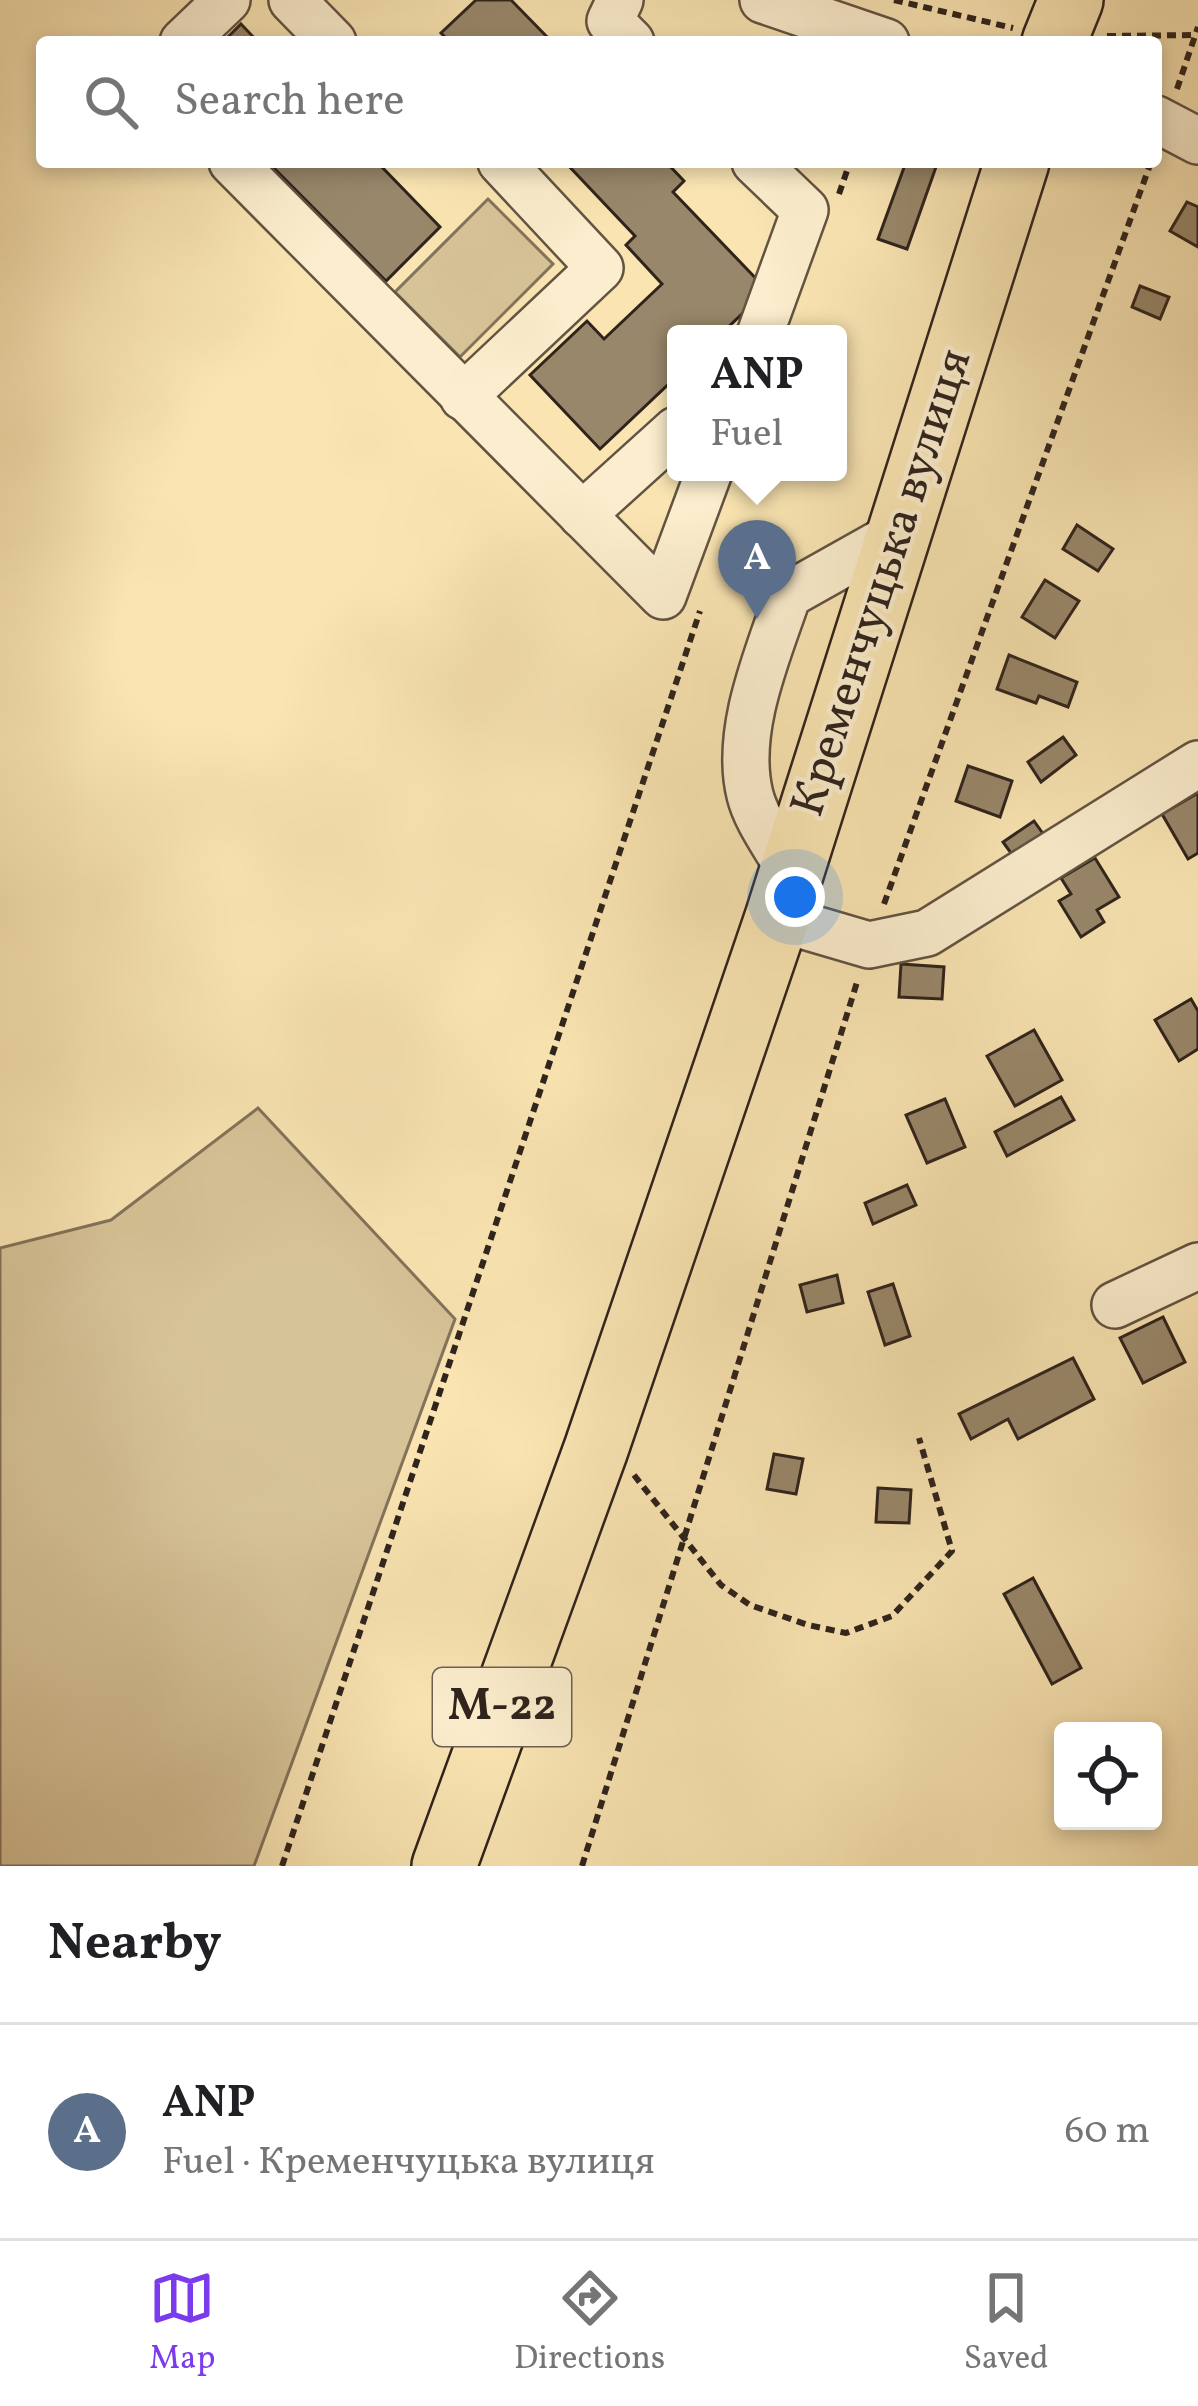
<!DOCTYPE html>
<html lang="en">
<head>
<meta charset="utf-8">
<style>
	:root { --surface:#fff; --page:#f2f2f2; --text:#202124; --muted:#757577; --line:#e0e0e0; --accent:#7c3aed }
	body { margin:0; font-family:Vollkorn,serif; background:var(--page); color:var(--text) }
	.controls { position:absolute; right:36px; bottom:36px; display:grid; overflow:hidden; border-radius:12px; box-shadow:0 6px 18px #0003 }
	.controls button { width:108px; height:108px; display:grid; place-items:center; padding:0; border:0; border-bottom:3px solid var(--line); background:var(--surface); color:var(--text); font:60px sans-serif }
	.you { position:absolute; left:795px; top:897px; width:42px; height:42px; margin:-30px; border:9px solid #fff; border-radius:50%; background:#1a73e8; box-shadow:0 0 0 18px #1a73e833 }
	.badge { display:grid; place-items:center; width:78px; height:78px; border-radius:50%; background:var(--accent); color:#fff; font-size:39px; font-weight:700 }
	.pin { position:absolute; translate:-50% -99px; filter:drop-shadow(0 3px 6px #0008) }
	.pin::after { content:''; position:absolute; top:63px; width:42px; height:36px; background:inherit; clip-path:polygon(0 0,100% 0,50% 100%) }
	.popup { position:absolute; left:667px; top:325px; width:180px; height:156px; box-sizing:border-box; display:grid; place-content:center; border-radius:12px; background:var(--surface); filter:drop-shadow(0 3px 9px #0005); font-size:39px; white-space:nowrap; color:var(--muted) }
	.popup b { font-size:45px; color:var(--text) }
	.popup::after { content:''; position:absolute; left:50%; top:100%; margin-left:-24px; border:24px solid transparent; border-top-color:var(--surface) }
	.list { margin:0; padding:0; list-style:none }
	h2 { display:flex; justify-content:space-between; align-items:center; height:156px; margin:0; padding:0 48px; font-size:51px }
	h2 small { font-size:39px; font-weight:400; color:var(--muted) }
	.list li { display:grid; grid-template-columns:78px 1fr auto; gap:36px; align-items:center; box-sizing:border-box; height:216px; padding:0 48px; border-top:3px solid var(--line) }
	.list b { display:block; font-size:45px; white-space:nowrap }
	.list p { margin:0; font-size:39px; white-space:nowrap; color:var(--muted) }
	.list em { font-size:39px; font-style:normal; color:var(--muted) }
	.icon { flex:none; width:66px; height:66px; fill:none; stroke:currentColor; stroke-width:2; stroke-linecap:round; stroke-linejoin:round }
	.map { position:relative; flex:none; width:1198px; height:1866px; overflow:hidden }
	.search { position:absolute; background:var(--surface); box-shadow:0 6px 18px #0003; left:36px; right:36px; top:36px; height:132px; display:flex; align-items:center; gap:30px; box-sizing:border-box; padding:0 42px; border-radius:12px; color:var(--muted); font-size:45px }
	.sheet { height:372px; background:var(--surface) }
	nav { display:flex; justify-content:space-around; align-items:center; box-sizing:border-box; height:168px; border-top:3px solid var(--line); background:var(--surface); font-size:33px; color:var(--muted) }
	nav a { display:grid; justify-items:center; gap:6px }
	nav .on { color:var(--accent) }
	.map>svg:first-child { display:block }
	.green { fill:#d7c398; stroke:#83735a; stroke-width:3 }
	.building { fill:#98876a; stroke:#2f231c; stroke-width:3 }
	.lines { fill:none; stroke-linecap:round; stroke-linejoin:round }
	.minor-casing { stroke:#625342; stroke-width:50 }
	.highway-casing { stroke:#2f231c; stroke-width:68 }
	.path { stroke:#2f231c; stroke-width:6; stroke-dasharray:9 6; stroke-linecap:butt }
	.minor { stroke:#fbedcd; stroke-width:45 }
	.highway { stroke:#f9e4b2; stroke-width:63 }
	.labels { text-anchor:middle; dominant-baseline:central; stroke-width:9; stroke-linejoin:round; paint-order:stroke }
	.shield { fill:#fbedcd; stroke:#6c6051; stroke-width:3 }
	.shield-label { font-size:45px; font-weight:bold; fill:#2f231c }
	.street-label { font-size:48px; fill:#2f231c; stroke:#fbedcd }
</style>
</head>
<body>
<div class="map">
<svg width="1198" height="1866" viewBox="0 0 1198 1866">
	<rect width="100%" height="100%" fill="#f9e4b2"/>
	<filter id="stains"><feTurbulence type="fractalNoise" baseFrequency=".00167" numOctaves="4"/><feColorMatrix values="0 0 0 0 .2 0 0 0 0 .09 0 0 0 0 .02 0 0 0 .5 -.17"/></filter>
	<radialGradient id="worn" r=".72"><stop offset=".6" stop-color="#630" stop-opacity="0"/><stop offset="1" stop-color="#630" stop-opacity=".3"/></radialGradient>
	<g class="green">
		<path d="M488,199L553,264L460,357L395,292Z"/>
		<path d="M258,1108L455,1319L254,1866H0V1248L111,1220Z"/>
	</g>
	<g class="building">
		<path d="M476,0H511L552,42H450L441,33Z"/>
		<path d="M241,24L258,42H223Z"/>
		<path d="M268,162H377L440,227L386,281Z"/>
		<path d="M565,162H666L684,181L673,192L767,290L721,334H676V377L600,449L530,375L587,321L604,339L662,284L626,245L635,236Z"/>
		<path d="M906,162L936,167L907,249L878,239Z"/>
		<path d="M1187,202L1198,207V247L1170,231Z"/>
		<path d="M1140,286L1169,297L1160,319L1132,307Z"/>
		<path d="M1077,525L1113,549L1098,571L1063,549Z"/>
		<path d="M1045,580L1079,601L1055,638L1022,617Z"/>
		<path d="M1009,655L1077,682L1068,707L1039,696L1036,703L997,689Z"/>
		<path d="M1063,737L1076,755L1041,782L1028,762Z"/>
		<path d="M968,766L1012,781L1000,817L956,801Z"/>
		<path d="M1198,793V853L1188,859L1162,814Z"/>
		<path d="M1034,821L1046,838L1016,860L1003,842Z"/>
		<path d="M1095,858L1119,897L1097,910L1104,922L1081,937L1059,901L1071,894L1061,878Z"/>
		<path d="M901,964L944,967L942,999L899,997Z"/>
		<path d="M1191,999L1198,1011V1049L1179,1061L1155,1020Z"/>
		<path d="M1034,1030L1062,1080L1015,1106L987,1056Z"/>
		<path d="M1061,1097L1074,1120L1007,1156L995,1132Z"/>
		<path d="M945,1099L965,1147L927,1163L906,1115Z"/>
		<path d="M907,1185L916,1205L873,1224L865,1203Z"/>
		<path d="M837,1275L843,1303L807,1312L800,1285Z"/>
		<path d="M893,1284L910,1336L885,1345L868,1292Z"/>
		<path d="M1163,1317L1185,1362L1143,1383L1120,1338Z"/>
		<path d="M1073,1358L1094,1399L1018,1439L1008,1419L971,1439L959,1414Z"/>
		<path d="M774,1454L803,1459L796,1494L767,1489Z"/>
		<path d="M878,1488L911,1490L909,1523L876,1522Z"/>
		<path d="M1033,1578L1081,1668L1052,1684L1004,1594Z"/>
	</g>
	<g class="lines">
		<defs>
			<g id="minor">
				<path d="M292,0L333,42"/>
				<path d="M620,0L610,21L631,42"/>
				<path d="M763,0L886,42"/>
				<path d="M183,42L227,0"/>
				<path d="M1156,119L1198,141"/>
				<path d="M232,162L663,596L709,472"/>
				<path d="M755,162L805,210L760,334"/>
				<path d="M463,397L600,268L501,162"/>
				<path d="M582,515L676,430"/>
				<path d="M789,870C777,847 756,820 750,795C734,731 768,654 788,595L902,531"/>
				<path d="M777,918L869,945L927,933L1198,764"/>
				<path d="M1115,1305L1198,1266"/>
			</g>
			<g id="highway">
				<path d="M1054,42L1071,0"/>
				<path d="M444,1866L596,1449L777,918L1017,162"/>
			</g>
		</defs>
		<use href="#minor" class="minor-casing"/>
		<use href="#highway" class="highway-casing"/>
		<g class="path">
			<path d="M894,0L1013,28"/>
			<path d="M1107,36L1195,35"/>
			<path d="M1177,89L1198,27"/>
			<path d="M839,194L850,162"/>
			<path d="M884,904L1151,162"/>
			<path d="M634,1475L721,1585L750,1605L808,1625L846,1633L892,1616L952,1551L919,1438"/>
			<path d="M282,1866L700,611"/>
			<path d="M582,1866L858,979"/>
		</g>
		<use href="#minor" class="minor"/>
		<use href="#highway" class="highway"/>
	</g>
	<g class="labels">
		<rect class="shield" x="433" y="1668" width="138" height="78" rx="9"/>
		<g class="shield-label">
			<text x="502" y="1707">М-22</text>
		</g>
		<g class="street-label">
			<text transform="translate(883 583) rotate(-72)">Кременчуцька вулиця</text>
		</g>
	</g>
	<rect width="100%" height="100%" filter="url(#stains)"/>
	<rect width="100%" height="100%" fill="url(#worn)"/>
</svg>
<div class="controls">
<button><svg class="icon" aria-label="locate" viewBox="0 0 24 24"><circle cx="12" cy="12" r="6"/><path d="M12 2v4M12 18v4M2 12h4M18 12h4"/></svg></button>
</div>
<div class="you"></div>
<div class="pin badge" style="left:757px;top:619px;background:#5c6f8a">A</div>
<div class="popup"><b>ANP</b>Fuel</div>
<div class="search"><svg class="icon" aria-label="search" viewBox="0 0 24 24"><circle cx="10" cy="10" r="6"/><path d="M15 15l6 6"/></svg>Search here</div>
</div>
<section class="sheet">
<h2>Nearby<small></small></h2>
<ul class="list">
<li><span class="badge" style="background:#5c6f8a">A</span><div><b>ANP</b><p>Fuel · Кременчуцька вулиця</p></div><em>60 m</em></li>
</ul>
</section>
<nav>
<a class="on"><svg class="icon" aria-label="map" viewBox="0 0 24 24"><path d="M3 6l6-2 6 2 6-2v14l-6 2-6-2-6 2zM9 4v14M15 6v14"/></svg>Map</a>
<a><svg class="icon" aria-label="directions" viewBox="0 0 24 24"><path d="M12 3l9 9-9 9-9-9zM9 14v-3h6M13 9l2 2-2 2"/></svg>Directions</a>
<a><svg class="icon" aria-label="saved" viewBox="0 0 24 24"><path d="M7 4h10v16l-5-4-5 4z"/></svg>Saved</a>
</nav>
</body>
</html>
